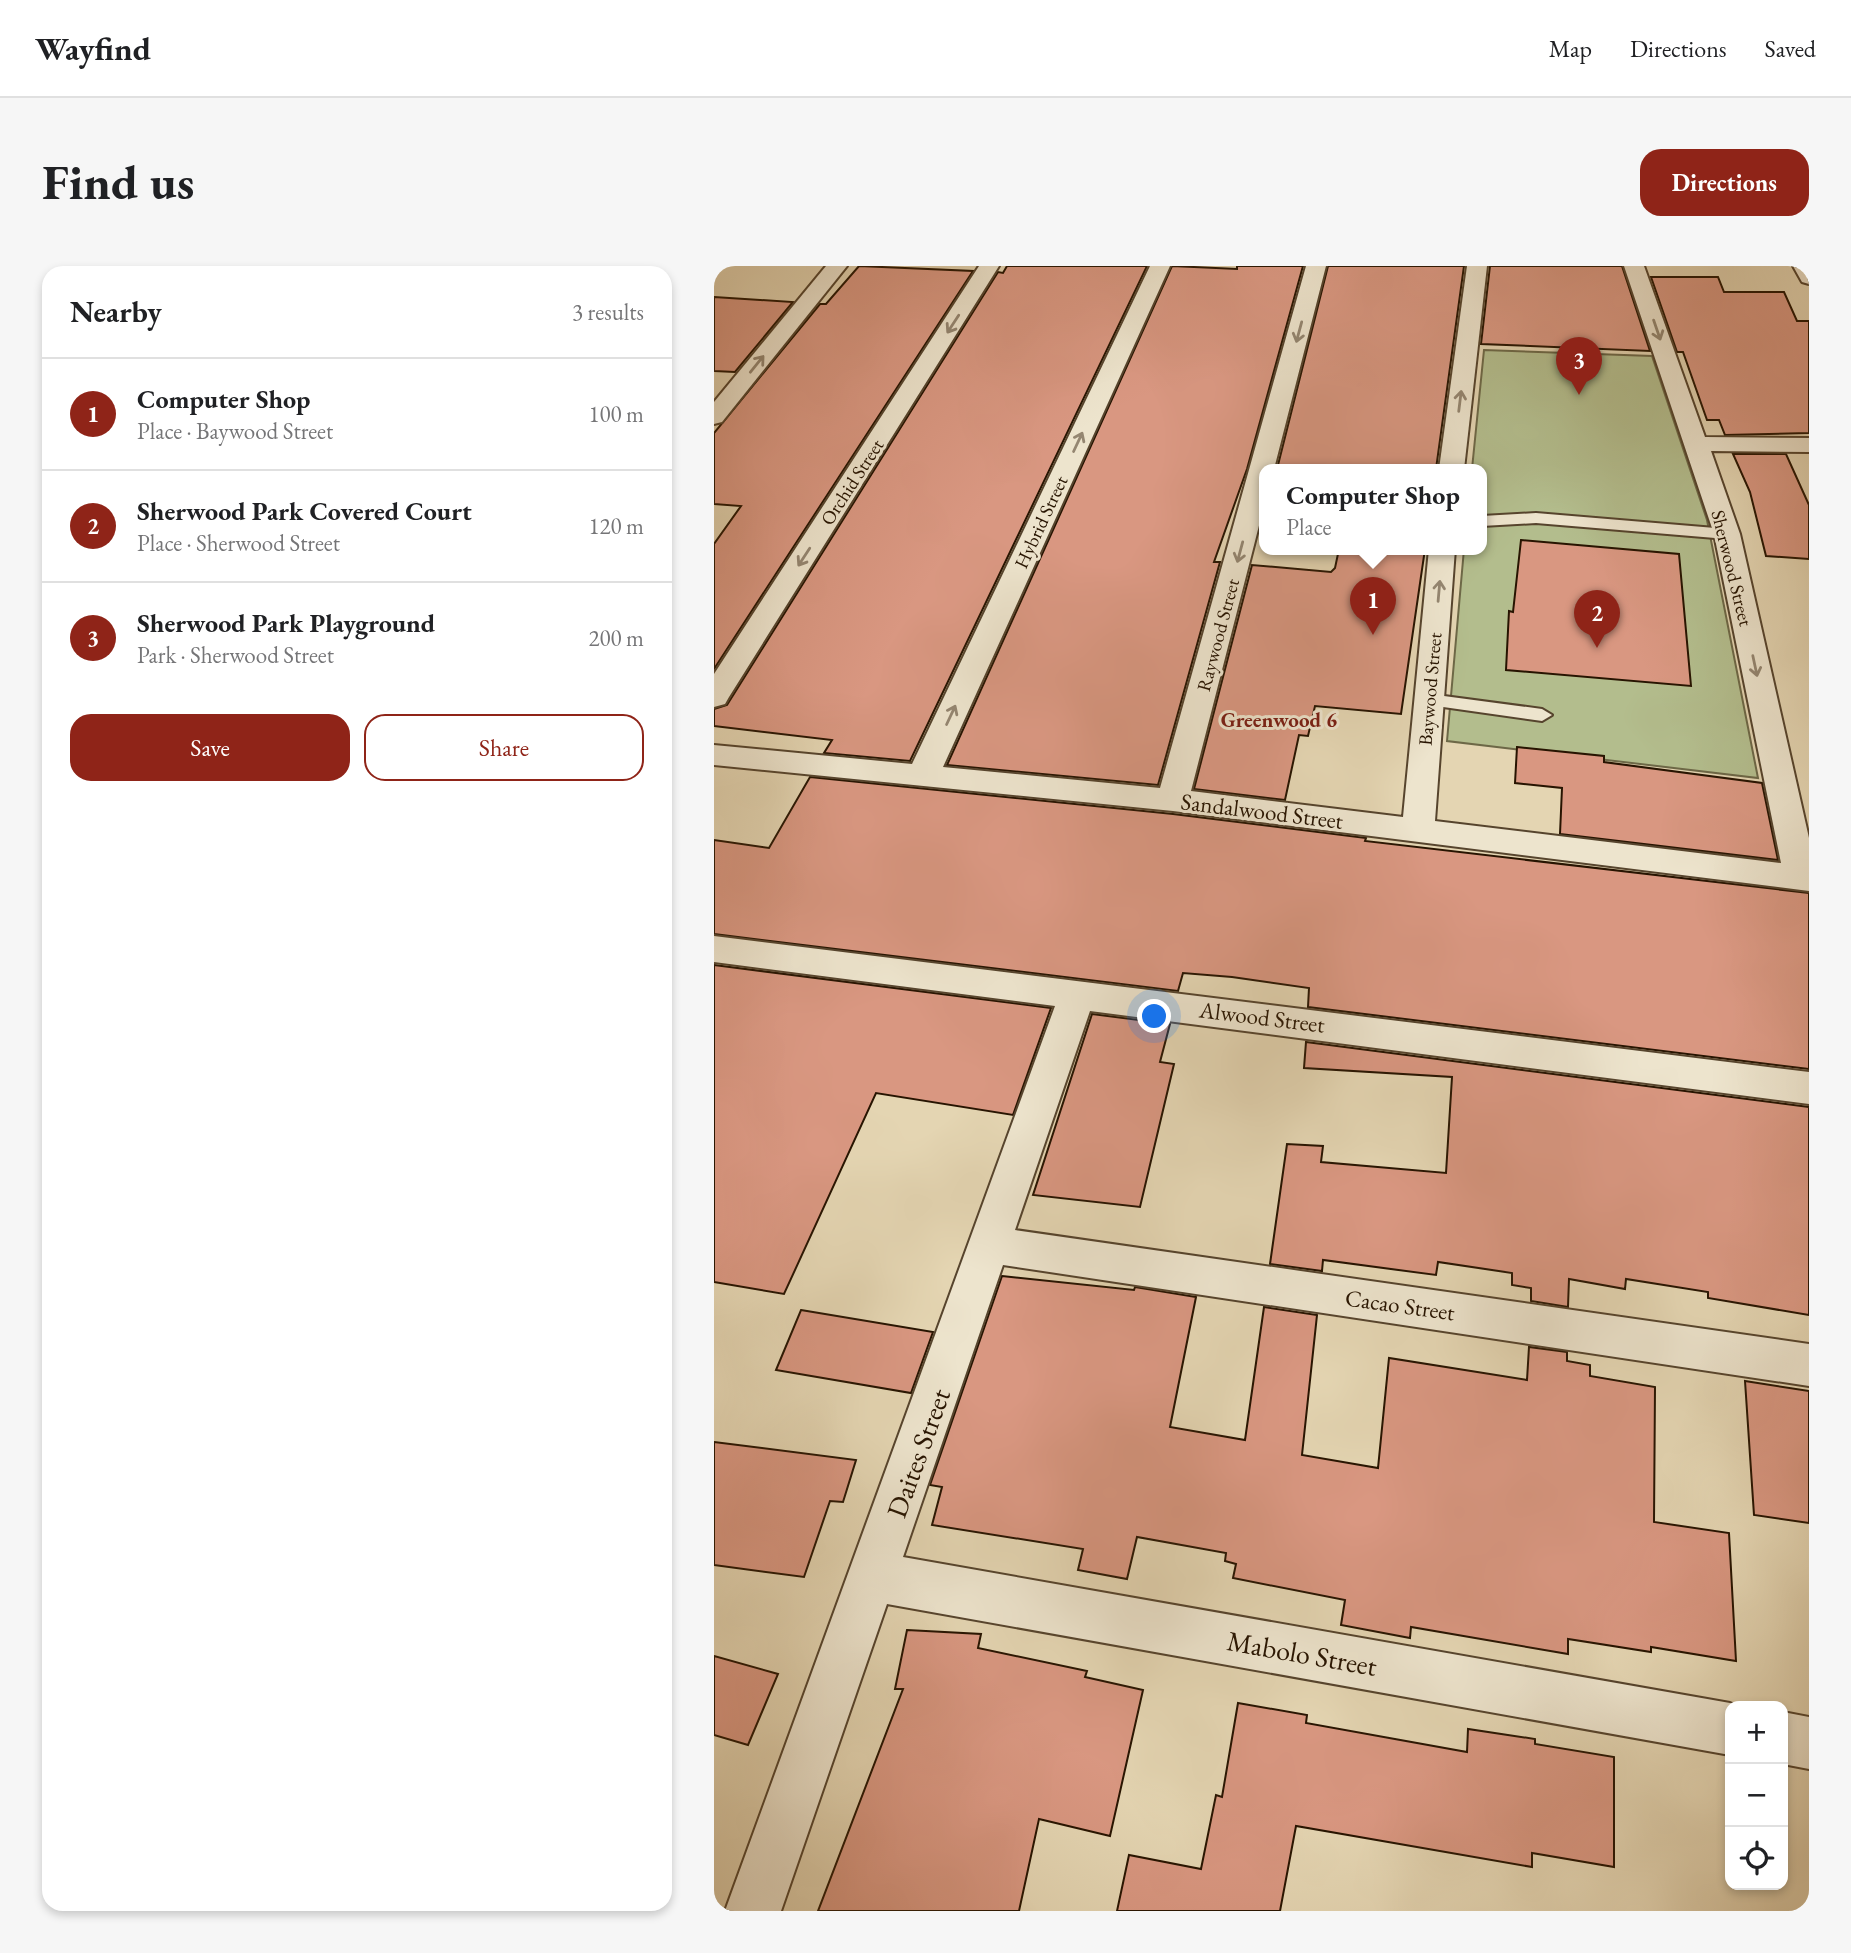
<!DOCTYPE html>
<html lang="en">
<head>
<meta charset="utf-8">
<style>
	:root { --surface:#fff; --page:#f6f6f6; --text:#202124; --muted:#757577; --line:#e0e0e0; --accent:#8f2418 }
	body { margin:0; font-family:"EB Garamond",serif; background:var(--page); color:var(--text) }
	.controls { position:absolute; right:21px; bottom:21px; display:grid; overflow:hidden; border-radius:14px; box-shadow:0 4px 10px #0003 }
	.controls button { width:63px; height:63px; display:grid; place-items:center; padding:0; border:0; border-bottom:2px solid var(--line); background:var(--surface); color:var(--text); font:35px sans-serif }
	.you { position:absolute; left:441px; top:751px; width:24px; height:24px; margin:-18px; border:5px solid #fff; border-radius:50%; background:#1a73e8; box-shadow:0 0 0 10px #1a73e833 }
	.badge { display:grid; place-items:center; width:46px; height:46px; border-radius:50%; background:var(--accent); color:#fff; font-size:23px; font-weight:700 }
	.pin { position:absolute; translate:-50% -58px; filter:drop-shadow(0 2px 4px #0008) }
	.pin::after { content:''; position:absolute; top:37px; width:24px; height:21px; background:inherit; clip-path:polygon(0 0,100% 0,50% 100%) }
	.popup { position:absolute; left:545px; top:198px; width:228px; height:91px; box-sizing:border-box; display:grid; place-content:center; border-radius:14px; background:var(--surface); filter:drop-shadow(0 2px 5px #0005); font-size:23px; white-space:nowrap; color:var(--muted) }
	.popup b { font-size:26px; color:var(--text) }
	.popup::after { content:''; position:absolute; left:50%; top:100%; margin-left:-14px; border:14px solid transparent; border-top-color:var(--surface) }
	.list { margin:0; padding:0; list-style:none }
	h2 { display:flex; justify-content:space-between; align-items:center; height:91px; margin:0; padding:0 28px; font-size:30px }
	h2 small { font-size:23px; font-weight:400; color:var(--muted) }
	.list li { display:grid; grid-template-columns:46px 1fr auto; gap:21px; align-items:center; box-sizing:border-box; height:112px; padding:0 28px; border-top:2px solid var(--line) }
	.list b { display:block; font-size:26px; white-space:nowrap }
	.list p { margin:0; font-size:23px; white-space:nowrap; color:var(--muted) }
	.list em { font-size:23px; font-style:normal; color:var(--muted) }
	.actions { display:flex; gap:14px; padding:21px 28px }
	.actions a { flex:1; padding:16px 0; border:2px solid var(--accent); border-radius:21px; text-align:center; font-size:24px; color:var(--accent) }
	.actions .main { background:var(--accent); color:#fff }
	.icon { flex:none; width:38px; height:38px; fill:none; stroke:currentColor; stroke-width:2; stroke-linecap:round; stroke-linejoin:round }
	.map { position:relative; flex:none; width:1095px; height:1645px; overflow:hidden; border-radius:21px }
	header { display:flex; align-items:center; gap:42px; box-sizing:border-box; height:98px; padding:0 35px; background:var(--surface); border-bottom:2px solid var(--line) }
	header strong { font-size:33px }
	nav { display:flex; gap:38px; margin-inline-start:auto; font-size:24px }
	.intro { display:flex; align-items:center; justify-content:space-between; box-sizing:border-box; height:168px; padding:0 42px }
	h1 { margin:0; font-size:49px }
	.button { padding:18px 32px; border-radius:21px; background:var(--accent); color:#fff; font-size:24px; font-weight:700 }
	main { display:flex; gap:42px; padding:0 42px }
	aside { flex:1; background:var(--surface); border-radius:21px; box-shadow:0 4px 10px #0003 }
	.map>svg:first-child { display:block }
	.green { fill:#b3bd8d; stroke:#6d6847; stroke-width:2 }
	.building { fill:#d99781; stroke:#271401; stroke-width:2 }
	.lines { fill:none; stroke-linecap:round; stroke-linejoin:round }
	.lane-casing { stroke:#56442d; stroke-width:4 }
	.street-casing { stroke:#56442d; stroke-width:4 }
	.lane { fill:#ede4cd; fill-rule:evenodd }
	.street { fill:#ede4cd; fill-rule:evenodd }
	.oneway { stroke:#948671 }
	.labels { text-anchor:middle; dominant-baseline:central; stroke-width:6; stroke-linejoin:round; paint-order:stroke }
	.far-street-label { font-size:19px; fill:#271401; stroke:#ede4cd }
	.far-neighbourhood-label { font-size:21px; font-weight:bold; fill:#7a1f14; stroke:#ede4cd }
	.street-label { font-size:23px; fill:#271401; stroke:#ede4cd }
	.near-street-label { font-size:28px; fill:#271401; stroke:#ede4cd }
</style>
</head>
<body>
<header>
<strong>Wayfind</strong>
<nav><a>Map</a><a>Directions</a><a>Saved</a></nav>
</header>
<div class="intro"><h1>Find us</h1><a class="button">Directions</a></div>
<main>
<aside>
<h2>Nearby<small>3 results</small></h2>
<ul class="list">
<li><span class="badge">1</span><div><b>Computer Shop</b><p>Place · Baywood Street</p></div><em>100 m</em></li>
<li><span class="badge">2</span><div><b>Sherwood Park Covered Court</b><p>Place · Sherwood Street</p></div><em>120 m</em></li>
<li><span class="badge">3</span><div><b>Sherwood Park Playground</b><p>Park · Sherwood Street</p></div><em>200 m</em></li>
</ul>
<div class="actions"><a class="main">Save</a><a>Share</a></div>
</aside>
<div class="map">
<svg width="1095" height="1645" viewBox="0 0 1095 1645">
	<rect width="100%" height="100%" fill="#e4d5b2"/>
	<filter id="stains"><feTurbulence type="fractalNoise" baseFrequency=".00286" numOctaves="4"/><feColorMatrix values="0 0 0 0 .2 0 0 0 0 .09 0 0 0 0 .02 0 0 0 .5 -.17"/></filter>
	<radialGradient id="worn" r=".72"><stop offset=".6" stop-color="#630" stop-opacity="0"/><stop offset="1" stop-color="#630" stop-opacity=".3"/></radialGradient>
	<path class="green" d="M770,84L938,90L993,254L1044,512L733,475L750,283H768V203H758Z"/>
	<g class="building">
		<path d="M145,0L259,5L0,403V278L27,240L0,238V167L106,38H112Z"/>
		<path d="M293,0H433L196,495L110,487L118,474L0,460V443L13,439L284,6L289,7Z"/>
		<path d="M458,0L523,3V0H589L533,203L500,296H506L444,519L233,499Z"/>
		<path d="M614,0H750L722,203H563Z"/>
		<path d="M776,0H908L936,85L767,78Z"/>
		<path d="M937,11H1004L1010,26H1070L1083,55H1095V167L1011,169L1005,154H993L969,86H963Z"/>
		<path d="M0,31L79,36L21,106L0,105Z"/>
		<path d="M1019,188H1072L1095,239V293L1052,290L1036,226Z"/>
		<path d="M807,274L965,288L977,420L792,404L795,345L799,346Z"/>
		<path d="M625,283H711L687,448L601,440L594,470L585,469L571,534L480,523L538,299L617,306L621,302Z"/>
		<path d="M803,481L890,490V496L1048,517L1064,594L846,568L848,522L801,517Z"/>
		<path d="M96,511L459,548L652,572L651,575L1095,627V803L594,741L595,722L518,711L469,707L464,725L0,668V574L55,582Z"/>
		<path d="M0,699L337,742L299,849L162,827L70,1028L0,1016Z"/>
		<path d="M378,748L456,758L446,796L460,798L426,941L319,929Z"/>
		<path d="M592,776L1095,841V1049L994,1032V1026L912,1013L911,1023L855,1013L854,1041L817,1035V1022L798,1019V1007L724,996L722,1009L609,994L608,1005L556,998L573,878L609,880L607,896L732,907L738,811L590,802Z"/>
		<path d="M288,1010L420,1024L421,1021L482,1031L456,1161L531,1174L550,1041L603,1049L588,1189L664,1202L675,1092L813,1114L815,1081L853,1086V1095L876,1099V1110L941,1121L940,1256L1015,1267L1022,1395L937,1381V1386L854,1373V1388L697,1361L696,1372L627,1359L631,1334L519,1312L522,1298L511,1295L512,1287L423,1271L413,1313L364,1304L369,1283L218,1259L228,1221L216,1219Z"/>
		<path d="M87,1044L219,1066L197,1127L62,1104Z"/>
		<path d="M1031,1115L1095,1125V1257L1040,1249Z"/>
		<path d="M0,1176L142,1194L129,1236L116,1235L90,1311L0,1299Z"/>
		<path d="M193,1364L267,1368L264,1382L373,1405L371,1411L429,1424L396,1570L325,1553L305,1645H104L189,1423H181Z"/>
		<path d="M0,1390L64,1408L34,1479L0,1469Z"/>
		<path d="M524,1437L593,1449L592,1457L753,1486L754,1463L821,1473V1478L900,1491V1601L818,1587V1601L582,1560L566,1645H403L415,1589L487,1603L502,1529L508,1531Z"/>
	</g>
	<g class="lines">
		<defs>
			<g id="lane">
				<path d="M822,247L1013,263L1021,268L1013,273L822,257L768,260V250Z"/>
				<path d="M715,428L828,443L838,449L828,455L708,438L705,434L708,430Z"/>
			</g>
			<g id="street">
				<path d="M112,0H133L8,156L0,158V136Z"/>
				<path d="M265,0H285L15,431L11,438L0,441V408Z"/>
				<path d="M436,0H456L229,501L446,522L592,0H612L560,203H550V240L477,525L689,551L715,283H741L721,555L1067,597L1000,268L910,0H930L991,171L1095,172V186L997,185L1026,268L1095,572V625L459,545L0,499V479L198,498Z"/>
				<path d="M753,0H773L750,203H725Z"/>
				<path d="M1079,0H1095V18L1088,16Z"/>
				<path d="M0,670L1095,806V838L376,745L301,964L1095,1078V1120L289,999L189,1291L1016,1437L1024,1440H1016V1489L173,1338L67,1645H11L341,740L0,696Z"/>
				<path d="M1069,1446L1095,1451V1503L1069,1498Z"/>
			</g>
		</defs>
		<use href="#lane" class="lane-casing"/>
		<use href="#street" class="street-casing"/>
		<use href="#lane" class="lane"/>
		<use href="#street" class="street"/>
	</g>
	<defs><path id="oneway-shaft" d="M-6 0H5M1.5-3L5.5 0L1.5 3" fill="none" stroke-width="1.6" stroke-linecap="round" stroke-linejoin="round" transform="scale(1.75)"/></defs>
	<g class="oneway">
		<use href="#oneway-shaft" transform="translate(239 58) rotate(123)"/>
		<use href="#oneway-shaft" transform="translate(943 64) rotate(71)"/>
		<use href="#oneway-shaft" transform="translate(585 66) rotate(105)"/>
		<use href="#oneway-shaft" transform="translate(43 98) rotate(-51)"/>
		<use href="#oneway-shaft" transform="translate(746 135) rotate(-83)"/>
		<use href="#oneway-shaft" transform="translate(364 176) rotate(-65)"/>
		<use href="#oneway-shaft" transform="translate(526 286) rotate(105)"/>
		<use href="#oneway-shaft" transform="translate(90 291) rotate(123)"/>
		<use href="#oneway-shaft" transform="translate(725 325) rotate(-85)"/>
		<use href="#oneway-shaft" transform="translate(1041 400) rotate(78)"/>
		<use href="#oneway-shaft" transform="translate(237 449) rotate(-65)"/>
	</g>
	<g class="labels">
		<g class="far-street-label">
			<text transform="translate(138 216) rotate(-57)">Orchid Street</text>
			<text transform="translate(327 256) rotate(-65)">Hybrid Street</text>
			<text transform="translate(1018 302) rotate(76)">Sherwood Street</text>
			<text transform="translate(504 369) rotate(-75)">Raywood Street</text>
			<text transform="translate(716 423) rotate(-85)">Baywood Street</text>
		</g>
		<g class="far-neighbourhood-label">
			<text x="565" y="453">Greenwood 6</text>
		</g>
		<g class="street-label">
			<text transform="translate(548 545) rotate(7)">Sandalwood Street</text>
			<text transform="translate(548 751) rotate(7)">Alwood Street</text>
			<text transform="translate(686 1039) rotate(8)">Cacao Street</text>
		</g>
		<g class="near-street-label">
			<text transform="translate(204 1187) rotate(-70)">Daites Street</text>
			<text transform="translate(588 1387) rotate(10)">Mabolo Street</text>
		</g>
	</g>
	<rect width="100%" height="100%" filter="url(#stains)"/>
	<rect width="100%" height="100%" fill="url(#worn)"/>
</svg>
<div class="controls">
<button>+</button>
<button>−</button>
<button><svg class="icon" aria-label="locate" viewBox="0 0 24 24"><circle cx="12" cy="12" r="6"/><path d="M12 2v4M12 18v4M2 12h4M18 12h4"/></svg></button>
</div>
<div class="you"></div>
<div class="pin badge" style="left:659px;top:369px">1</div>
<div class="popup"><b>Computer Shop</b>Place</div>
<div class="pin badge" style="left:883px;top:382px">2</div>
<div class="pin badge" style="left:865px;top:129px">3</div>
</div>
</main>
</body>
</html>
